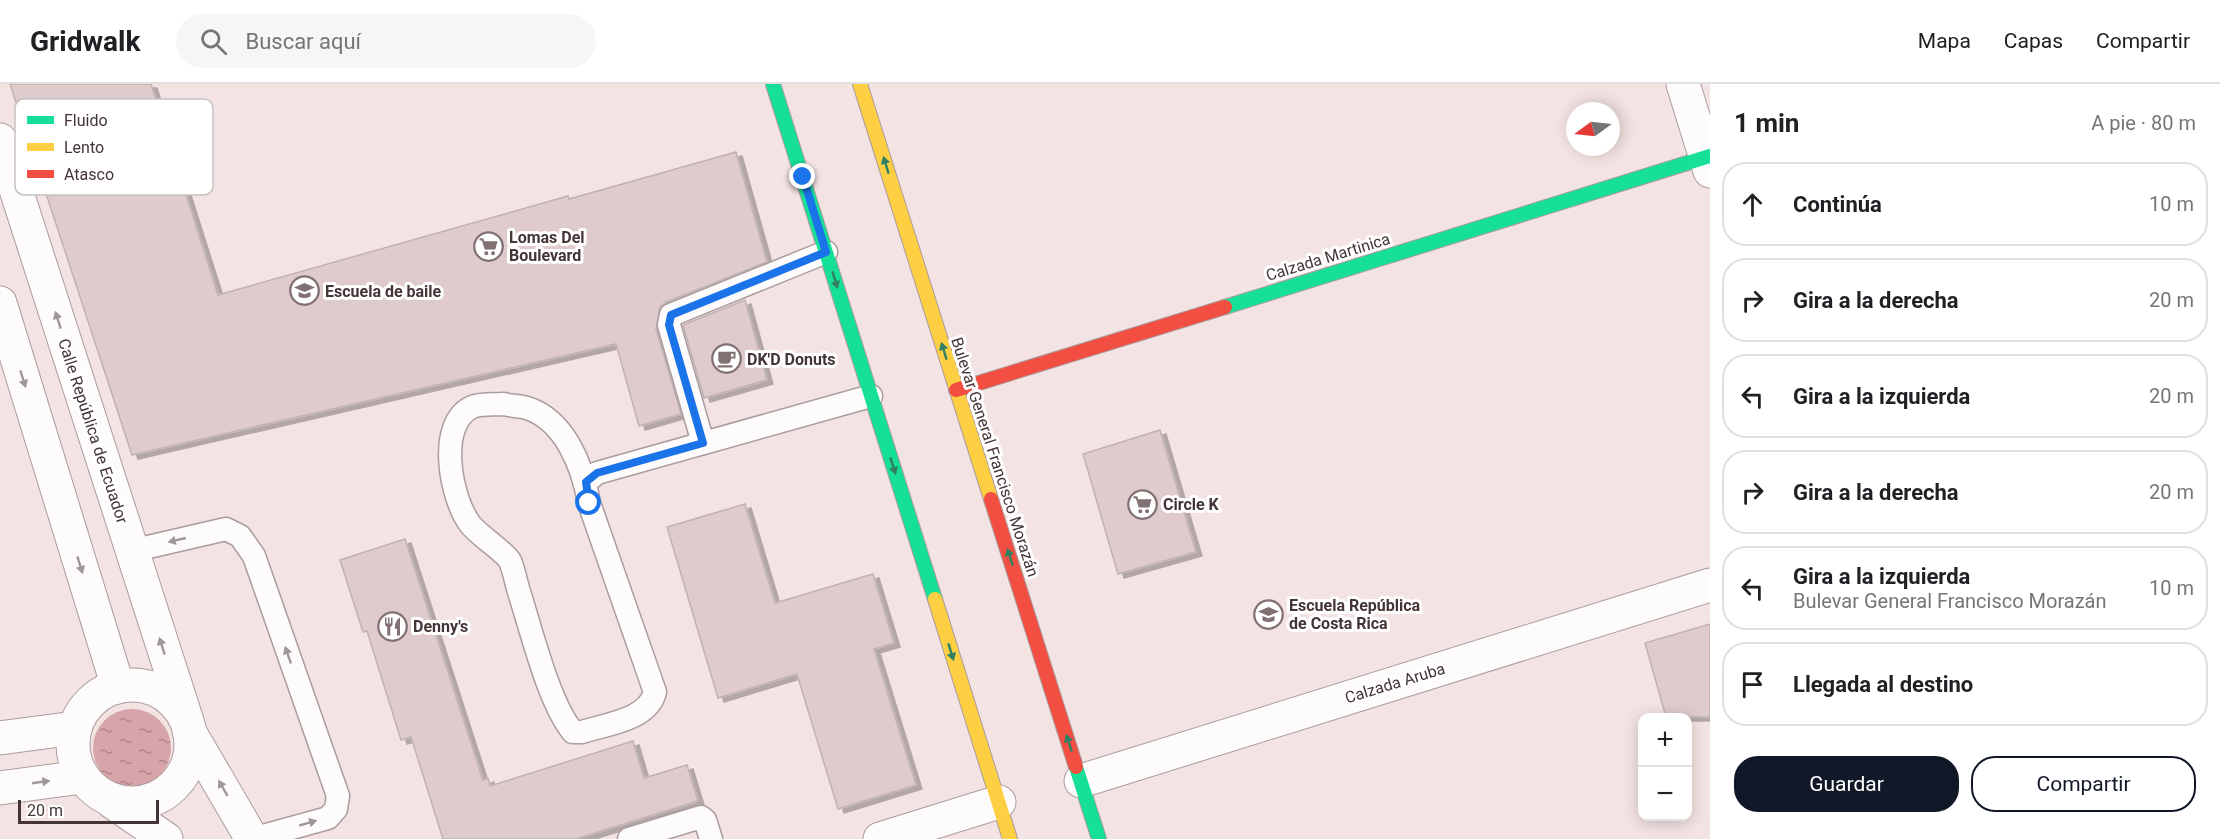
<!DOCTYPE html>
<html lang="es">
<head>
<meta charset="utf-8">
<style>
	:root { --surface:#fff; --page:#f6f6f6; --text:#202124; --muted:#757577; --line:#e0e0e0; --accent:#111827 }
	body { margin:0; font-family:Roboto,sans-serif; background:var(--page); color:var(--text) }
	.controls { position:absolute; right:18px; bottom:18px; display:grid; overflow:hidden; border-radius:12px; box-shadow:0 3px 15px #0003 }
	.controls button { width:54px; height:54px; display:grid; place-items:center; padding:0; border:0; border-bottom:2px solid var(--line); background:var(--surface); color:var(--text); font:30px sans-serif }
	.compass { position:absolute; left:1566px; top:18px; width:54px; height:54px; border-radius:50%; background:var(--surface); box-shadow:0 3px 15px #0003; rotate:255deg }
	.scale { position:absolute; left:18px; bottom:15px; width:141px; box-sizing:border-box; padding-left:6px; border:3px solid #443435; border-top:0; font-size:16px; line-height:21px; white-space:nowrap; color:#443435; -webkit-text-stroke:4px #fff; paint-order:stroke }
	.stop { position:absolute; width:18px; height:18px; margin:-14px; border:4px solid #1a73e8; border-radius:50%; background:#fff }
	.stop.end { background:#1a73e8; border-color:#fff; box-shadow:0 2px 6px #0008 }
	.list { margin:0; padding:0; list-style:none }
	h2 { display:flex; justify-content:space-between; align-items:center; height:78px; margin:0; padding:0 24px; font-size:26px }
	h2 small { font-size:20px; font-weight:400; color:var(--muted) }
	.list li { display:grid; grid-template-columns:39px 1fr auto; gap:18px; align-items:center; box-sizing:border-box; height:84px; margin:0 12px 12px; padding:0 12px; border:2px solid var(--line); border-radius:24px }
	.list b { display:block; font-size:22px; white-space:nowrap }
	.list p { margin:0; font-size:20px; white-space:nowrap; color:var(--muted) }
	.list em { font-size:20px; font-style:normal; color:var(--muted) }
	.actions { display:flex; gap:12px; padding:18px 24px }
	.actions a { flex:1; padding:14px 0; border:2px solid var(--accent); border-radius:24px; text-align:center; font-size:21px; color:var(--accent) }
	.actions .main { background:var(--accent); color:#fff }
	.icon { flex:none; width:33px; height:33px; fill:none; stroke:currentColor; stroke-width:2; stroke-linecap:round; stroke-linejoin:round }
	.map { position:relative; flex:none; width:1710px; height:755px; overflow:hidden }
	header { display:flex; align-items:center; gap:36px; box-sizing:border-box; height:84px; padding:0 30px; background:var(--surface); border-bottom:2px solid var(--line) }
	header strong { font-size:28px }
	nav { display:flex; gap:33px; margin-inline-start:auto; font-size:21px }
	.search { width:420px; height:54px; background:var(--page); display:flex; align-items:center; gap:15px; box-sizing:border-box; padding:0 21px; border-radius:33px; color:var(--muted); font-size:22px }
	main { display:flex }
	aside { flex:1; background:var(--surface) }
	.map>svg:first-child { display:block }
	.water { fill:url(#water-ripples) }
	.building { fill:#dfcacc; stroke:#c1b2b2; stroke-width:1.5; filter:url(#shadow) }
	.lines { fill:none; stroke-linecap:round; stroke-linejoin:round }
	.lane-casing { stroke:#ab9c9d; stroke-width:25 }
	.street-casing { stroke:#ab9c9d; stroke-width:35 }
	.fast-casing { stroke:#ab9c9d; stroke-width:16 }
	.slow-casing { stroke:#ab9c9d; stroke-width:16 }
	.jam-casing { stroke:#ab9c9d; stroke-width:16 }
	.lane { stroke:#fdfbfb; stroke-width:22 }
	.street { stroke:#fdfbfb; stroke-width:33 }
	.fast { stroke:#16e098; stroke-width:14 }
	.slow { stroke:#ffcf43; stroke-width:14 }
	.jam { stroke:#f24e42; stroke-width:14 }
	.oneway { fill:#2f8162 }
	.oneway2 { fill:#a09898 }
	.route { stroke:#1a73e8; stroke-width:8 }
	.labels { text-anchor:middle; dominant-baseline:central; stroke-width:6; stroke-linejoin:round; paint-order:stroke }
	.poi-label { font-size:16px; font-weight:bold; fill:#443435; stroke:#fff; text-anchor:start }
	.street-label { font-size:16px; fill:#443435; stroke:#fff }
	.key { fill:#fff; stroke:#c7c2c2; stroke-width:1.5 }
	.key-label { font-size:16px; fill:#443435 }
</style>
</head>
<body>
<header>
<strong>Gridwalk</strong>
<div class="search"><svg class="icon" aria-label="search" viewBox="0 0 24 24"><circle cx="10" cy="10" r="6"/><path d="M15 15l6 6"/></svg>Buscar aquí</div>
<nav><a>Mapa</a><a>Capas</a><a>Compartir</a></nav>
</header>
<main>
<div class="map">
<svg width="1710" height="755" viewBox="0 0 1710 755">
	<defs>
		<pattern id="water-ripples" width="26" height="14" patternUnits="userSpaceOnUse" patternTransform="scale(1.5)"><rect width="26" height="14" fill="#d7a4a9"/><path d="M2 4q2-2 4 0t4 0M15 11q2-2 4 0t4 0" fill="none" stroke="#b0868a"/></pattern>
		<filter id="shadow"><feDropShadow dx="6" dy="4" stdDeviation="0" flood-color="#0004"/></filter>
	</defs>
	<rect width="100%" height="100%" fill="#f4e3e3"/>
	<circle class="water" cx="132" cy="664" r="39"/>
	<g class="building">
		<path d="M10,0H151L218,211L568,112L569,115L736,68L767,178L666,218L660,223L656,245L681,330L639,342L616,260L132,371Z"/>
		<path d="M745,216L767,296L704,314L683,241Z"/>
		<path d="M1160,346L1196,468L1118,490L1083,370Z"/>
		<path d="M745,420L775,519L873,490L894,559L874,565L916,701L838,725L797,590L718,614L667,443Z"/>
		<path d="M405,455L483,696L488,694L490,702L633,657L644,694L687,681L698,717L576,755H443L411,653L401,656L367,547L363,548L340,476Z"/>
		<path d="M1710,540V633H1666L1645,559Z"/>
	</g>
	<g class="lines">
		<defs>
			<g id="lane">
				<path d="M504,320C511,322 520,322 527,324C565,336 583,383 589,419L655,608C648,636 607,640 582,648H573C549,620 531,545 519,508C516,498 514,486 510,477C505,468 478,451 470,440C451,415 436,340 472,323C482,319 494,321 504,320Z"/>
				<path d="M703,359L669,241L671,231L826,168"/>
				<path d="M586,398L597,389L871,312"/>
				<path d="M131,467L226,445L240,452L254,472L338,712L336,725L328,734L252,755"/>
				<path d="M629,755L701,733L705,736L711,755"/>
			</g>
			<g id="street">
				<path d="M1683,0L1710,87"/>
				<path d="M0,56L187,637"/>
				<path d="M0,219L118,603"/>
				<circle cx="132" cy="660" r="59"/>
				<path d="M189,647L252,755"/>
				<path d="M0,654L75,644"/>
				<path d="M1081,697L1710,501"/>
				<path d="M0,704L82,693"/>
				<path d="M111,717L166,755"/>
				<path d="M880,755L999,718"/>
			</g>
			<g id="fast">
				<path d="M773,0L935,515"/>
				<path d="M1225,223L1710,72"/>
				<path d="M1076,683L1099,755"/>
			</g>
			<g id="slow">
				<path d="M860,0L991,415"/>
				<path d="M935,515L1010,755"/>
			</g>
			<g id="jam">
				<path d="M956,306L1225,223"/>
				<path d="M991,415L1076,683"/>
			</g>
		</defs>
		<use href="#lane" class="lane-casing"/>
		<use href="#street" class="street-casing"/>
		<use href="#fast" class="fast-casing"/>
		<use href="#slow" class="slow-casing"/>
		<use href="#jam" class="jam-casing"/>
		<use href="#lane" class="lane"/>
		<use href="#street" class="street"/>
		<use href="#fast" class="fast"/>
		<use href="#slow" class="slow"/>
		<use href="#jam" class="jam"/>
	</g>
	<defs><path id="oneway-solid" d="M-6-.8H1V-3.2L6.5 0L1 3.2V.8H-6Z" transform="scale(1.5)"/></defs>
	<g class="oneway">
		<use href="#oneway-solid" transform="translate(886 81) rotate(-107)"/>
		<use href="#oneway-solid" transform="translate(835 196) rotate(73)"/>
		<use href="#oneway-solid" transform="translate(944 267) rotate(-107)"/>
		<use href="#oneway-solid" transform="translate(893 382) rotate(73)"/>
		<use href="#oneway-solid" transform="translate(1010 473) rotate(-108)"/>
		<use href="#oneway-solid" transform="translate(951 568) rotate(73)"/>
		<use href="#oneway-solid" transform="translate(1069 659) rotate(-108)"/>
	</g>
	<g class="oneway2">
		<use href="#oneway-solid" transform="translate(58 236) rotate(-108)"/>
		<use href="#oneway-solid" transform="translate(23 295) rotate(73)"/>
		<use href="#oneway-solid" transform="translate(177 456) rotate(167)"/>
		<use href="#oneway-solid" transform="translate(80 481) rotate(73)"/>
		<use href="#oneway-solid" transform="translate(162 562) rotate(-108)"/>
		<use href="#oneway-solid" transform="translate(288 571) rotate(-109)"/>
		<use href="#oneway-solid" transform="translate(41 698) rotate(-8)"/>
		<use href="#oneway-solid" transform="translate(223 704) rotate(-120)"/>
		<use href="#oneway-solid" transform="translate(308 739) rotate(-16)"/>
	</g>
	<g class="lines">
		<path class="route" d="M589,419L586,398L597,389L703,359L669,241L671,231L826,168L803,93"/>
	</g>
	<defs>
		<symbol id="supermarket-ring" viewBox="-11 -11 22 22"><circle r="9.5" fill="#fff" stroke="#827172" stroke-width="1.5"/><path d="M-6-5.5h2.5l.6 2H6L4.5 2H-2.5L-4.4-4H-6ZM-1.5 3.2a1.3 1.3 0 1 0 .1 0ZM3 3.2a1.3 1.3 0 1 0 .1 0Z" fill="#827172"/></symbol>
		<symbol id="school-ring" viewBox="-11 -11 22 22"><circle r="9.5" fill="#fff" stroke="#827172" stroke-width="1.5"/><path d="M0-5L7-2L0 1L-7-2ZM-4 1L0 2.5L4 1V4Q0 6-4 4Z" fill="#827172"/></symbol>
		<symbol id="cafe-ring" viewBox="-11 -11 22 22"><circle r="9.5" fill="#fff" stroke="#827172" stroke-width="1.5"/><path d="M-5.5-4.5H6V0H3Q3 3.5 0 3.5H-2.5Q-5.5 3.5-5.5 0ZM3-3.2v2h1.7v-2ZM-6 4.5H4V6H-6Z" fill="#827172"/></symbol>
		<symbol id="restaurant-ring" viewBox="-11 -11 22 22"><circle r="9.5" fill="#fff" stroke="#827172" stroke-width="1.5"/><path d="M-5-6h1v4h1v-4h1v4h1v-4h1v5L-1.5 .5V6h-2V.5L-5-1ZM5-6V6H3V1.5H1.5Q1.5-4 5-6Z" fill="#827172"/></symbol>
	</defs>
	<g fill-rule="evenodd">
		<use href="#supermarket-ring" x="472" y="146" width="33" height="33"/>
		<use href="#school-ring" x="288" y="190" width="33" height="33"/>
		<use href="#cafe-ring" x="710" y="258" width="33" height="33"/>
		<use href="#supermarket-ring" x="1126" y="404" width="33" height="33"/>
		<use href="#school-ring" x="1252" y="514" width="33" height="33"/>
		<use href="#restaurant-ring" x="376" y="526" width="33" height="33"/>
	</g>
	<g class="labels">
		<g class="poi-label">
			<text x="509" y="153">Lomas Del<tspan x="509" dy="18">Boulevard</tspan></text>
			<text x="325" y="207">Escuela de baile</text>
			<text x="747" y="275">DK'D Donuts</text>
			<text x="1163" y="420">Circle K</text>
			<text x="1289" y="521">Escuela República<tspan x="1289" dy="18">de Costa Rica</tspan></text>
			<text x="413" y="542">Denny's</text>
		</g>
		<g class="street-label">
			<text transform="translate(1328 173) rotate(-17)">Calzada Martinica</text>
			<text transform="translate(93 347) rotate(72)">Calle República de Ecuador</text>
			<text transform="translate(995 373) rotate(72)">Bulevar General Francisco Morazán</text>
			<text transform="translate(1395 599) rotate(-17)">Calzada Aruba</text>
		</g>
	</g>
	<rect x="15" y="15" width="198" height="96" rx="9" class="key"/>
	<rect x="27" y="32" width="27" height="8" fill="#16e098"/>
	<rect x="27" y="59" width="27" height="8" fill="#ffcf43"/>
	<rect x="27" y="86" width="27" height="8" fill="#f24e42"/>
	<g class="key-label">
		<text x="64" y="42">Fluido</text>
		<text x="64" y="69">Lento</text>
		<text x="64" y="96">Atasco</text>
	</g>
</svg>
<div class="controls">
<button>+</button>
<button>−</button>
</div>
<svg class="compass" viewBox="-18 -18 36 36"><path d="M0-13l5 13h-10z" fill="#e53935"/><path d="M0 13l5-13h-10z" fill="#757577"/></svg>
<div class="scale">20 m</div>
<div class="stop" style="left:589px;top:419px"></div>
<div class="stop end" style="left:803px;top:93px"></div>
</div>
<aside>
<h2>1 min<small>A pie · 80 m</small></h2>
<ul class="list">
<li><svg class="icon" aria-label="ahead" viewBox="0 0 24 24"><path d="M12 20V5M6 11l6-6 6 6"/></svg><div><b>Continúa</b></div><em>10 m</em></li>
<li><svg class="icon" aria-label="right" viewBox="0 0 24 24"><path d="M7 20v-9h11M14 6l5 5-5 5"/></svg><div><b>Gira a la derecha</b></div><em>20 m</em></li>
<li><svg class="icon" aria-label="left" viewBox="0 0 24 24"><path d="M17 20v-9H6M10 6l-5 5 5 5"/></svg><div><b>Gira a la izquierda</b></div><em>20 m</em></li>
<li><svg class="icon" aria-label="right" viewBox="0 0 24 24"><path d="M7 20v-9h11M14 6l5 5-5 5"/></svg><div><b>Gira a la derecha</b></div><em>20 m</em></li>
<li><svg class="icon" aria-label="left" viewBox="0 0 24 24"><path d="M17 20v-9H6M10 6l-5 5 5 5"/></svg><div><b>Gira a la izquierda</b><p>Bulevar General Francisco Morazán</p></div><em>10 m</em></li>
<li><svg class="icon" aria-label="arrive" viewBox="0 0 24 24"><path d="M6 21V4h12l-3 4 3 4H6"/></svg><div><b>Llegada al destino</b></div></li>
</ul>
<div class="actions"><a class="main">Guardar</a><a>Compartir</a></div>
</aside>
</main>
</body>
</html>
